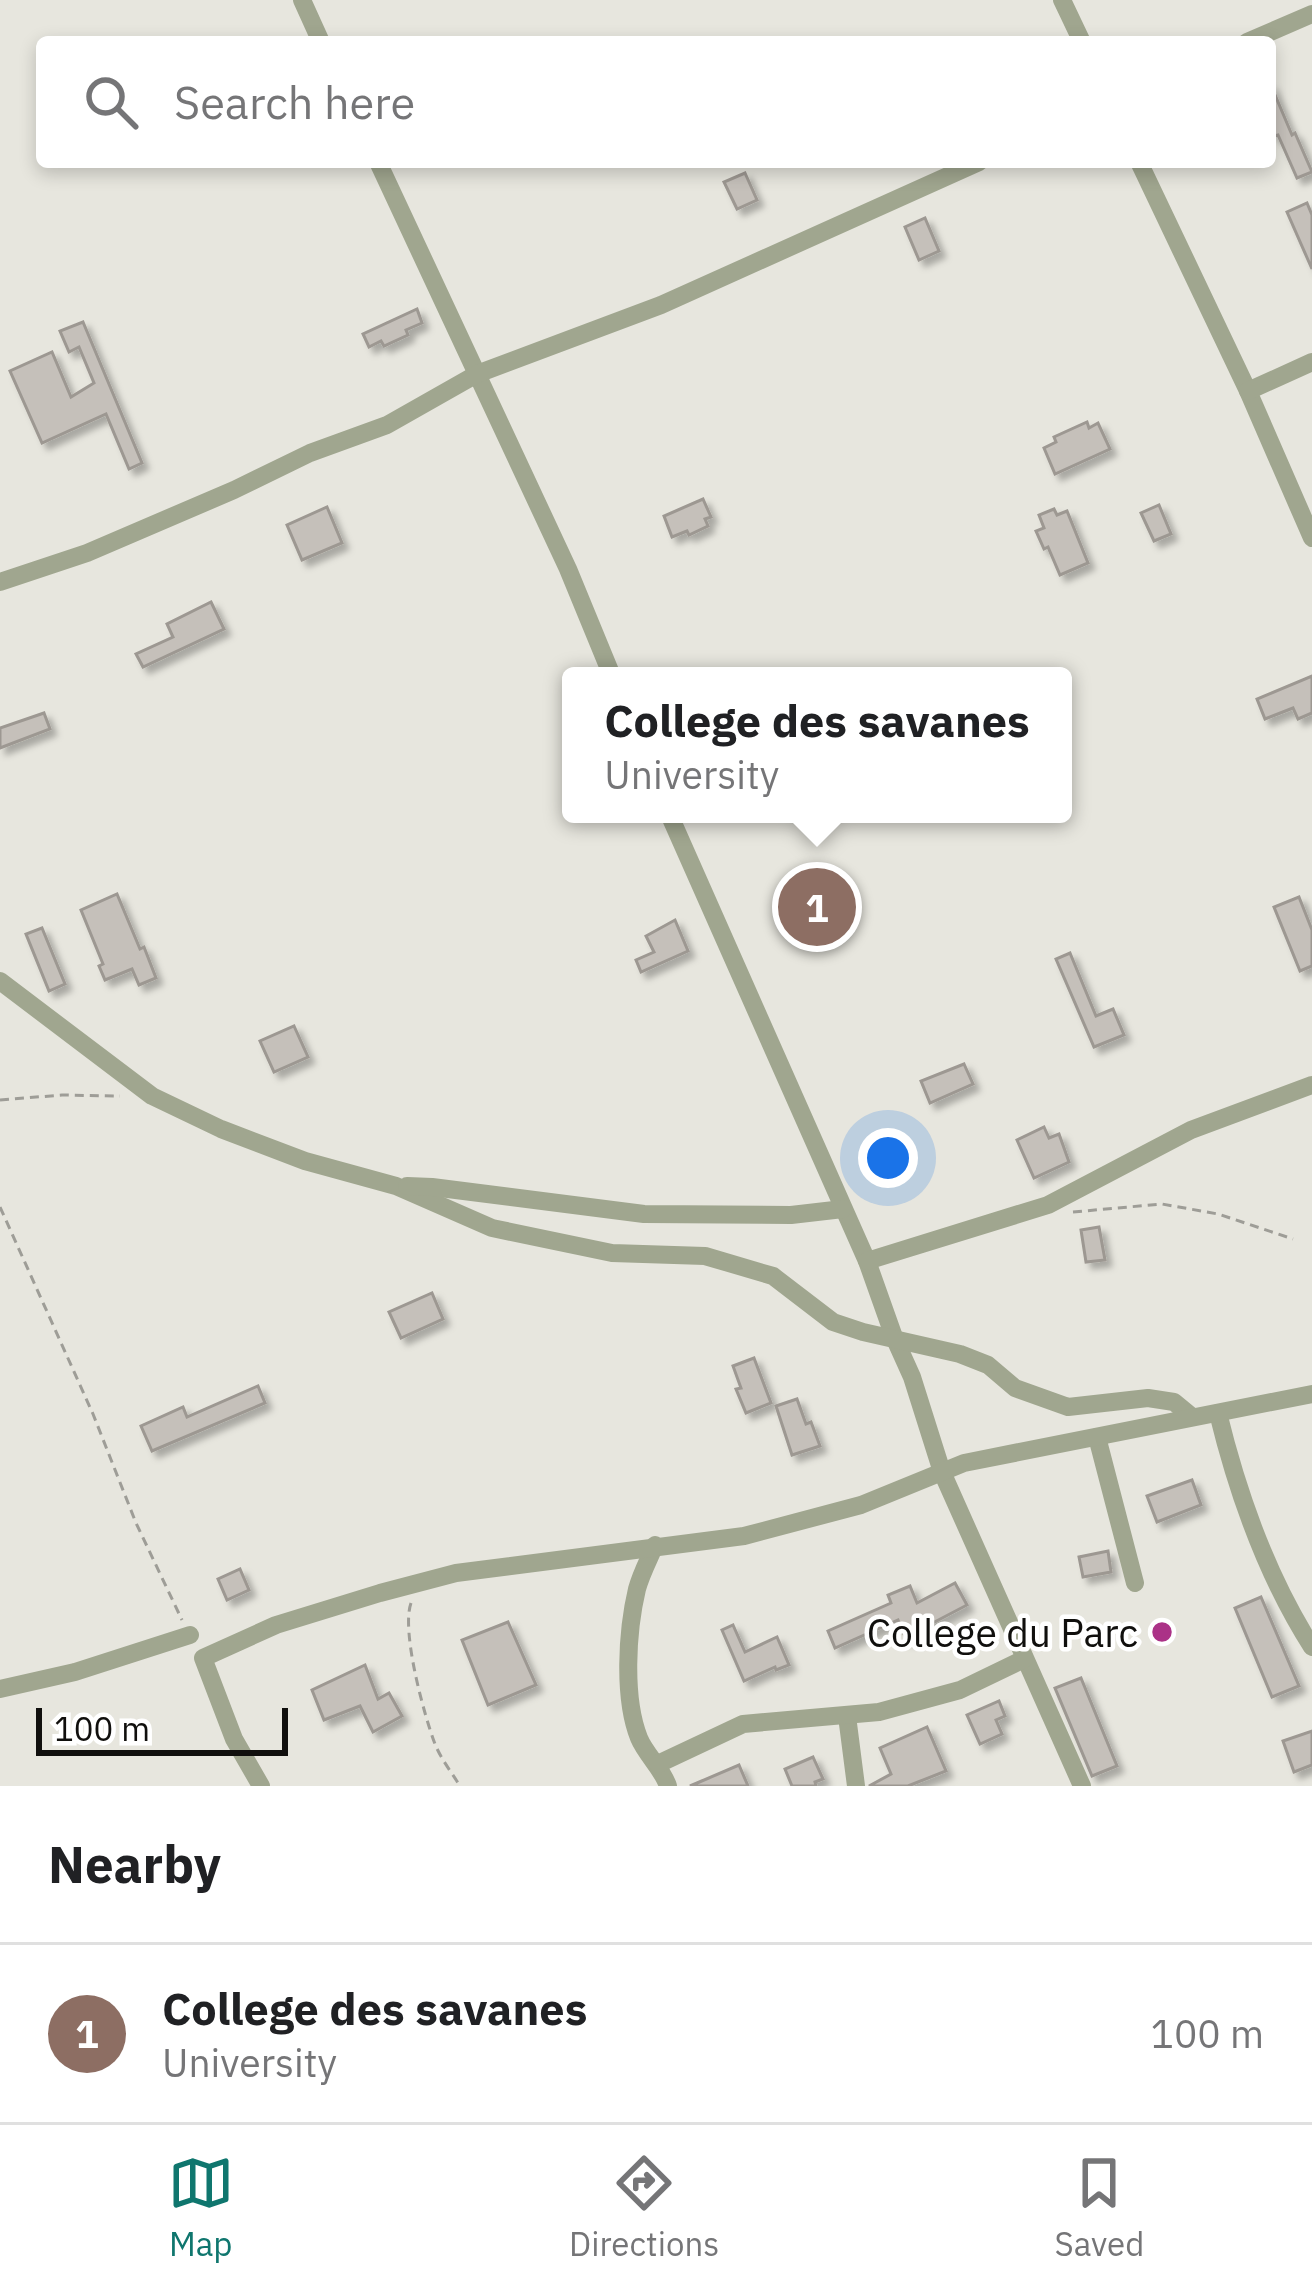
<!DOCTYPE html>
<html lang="en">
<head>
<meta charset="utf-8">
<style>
	:root { --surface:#fff; --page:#f2f2f2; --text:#202124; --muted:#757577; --line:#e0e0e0; --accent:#0f766e }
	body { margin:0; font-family:"IBM Plex Sans",sans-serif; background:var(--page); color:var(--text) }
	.scale { position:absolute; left:36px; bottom:30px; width:252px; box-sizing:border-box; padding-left:12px; border:6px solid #100f0d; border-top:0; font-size:33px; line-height:42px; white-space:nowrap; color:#100f0d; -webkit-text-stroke:9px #fff; paint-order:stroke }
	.you { position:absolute; left:888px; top:1158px; width:42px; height:42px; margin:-30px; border:9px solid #fff; border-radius:50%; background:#1a73e8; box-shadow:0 0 0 18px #1a73e833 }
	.badge { display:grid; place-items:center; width:78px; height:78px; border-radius:50%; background:var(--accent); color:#fff; font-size:39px; font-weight:700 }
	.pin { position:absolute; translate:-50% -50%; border:6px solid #fff; box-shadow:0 3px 12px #0006 }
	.popup { position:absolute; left:562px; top:667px; width:510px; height:156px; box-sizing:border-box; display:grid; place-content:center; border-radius:12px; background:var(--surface); filter:drop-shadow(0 3px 9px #0005); font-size:39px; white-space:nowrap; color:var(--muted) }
	.popup b { font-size:45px; color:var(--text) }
	.popup::after { content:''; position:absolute; left:50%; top:100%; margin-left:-24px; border:24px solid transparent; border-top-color:var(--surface) }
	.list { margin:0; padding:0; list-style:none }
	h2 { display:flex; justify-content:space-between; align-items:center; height:156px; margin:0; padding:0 48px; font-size:51px }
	h2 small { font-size:39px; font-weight:400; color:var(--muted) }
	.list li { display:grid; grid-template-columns:78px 1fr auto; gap:36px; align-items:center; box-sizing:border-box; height:180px; padding:0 48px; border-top:3px solid var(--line) }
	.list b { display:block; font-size:45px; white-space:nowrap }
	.list p { margin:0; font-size:39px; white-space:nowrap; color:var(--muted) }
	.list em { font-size:39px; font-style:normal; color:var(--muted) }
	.icon { flex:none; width:66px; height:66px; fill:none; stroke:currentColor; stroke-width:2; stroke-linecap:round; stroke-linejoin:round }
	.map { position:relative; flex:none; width:1312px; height:1786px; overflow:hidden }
	.search { position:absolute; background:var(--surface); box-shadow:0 6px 18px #0003; left:36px; right:36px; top:36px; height:132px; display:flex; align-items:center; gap:30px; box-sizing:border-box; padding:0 42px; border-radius:12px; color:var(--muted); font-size:45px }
	.sheet { height:336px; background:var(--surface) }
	nav { display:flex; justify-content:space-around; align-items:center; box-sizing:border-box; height:168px; border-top:3px solid var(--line); background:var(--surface); font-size:33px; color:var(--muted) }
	nav a { display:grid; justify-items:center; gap:6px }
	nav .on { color:var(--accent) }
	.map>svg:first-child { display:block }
	.building { fill:#c5c0ba; stroke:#9d9892; stroke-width:3; filter:url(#shadow) }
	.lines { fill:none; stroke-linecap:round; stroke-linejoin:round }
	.path { stroke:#9e9d97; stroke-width:3; stroke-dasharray:9 6; stroke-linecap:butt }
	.street { stroke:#a0a68f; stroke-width:18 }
	.poi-dot { fill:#ab3287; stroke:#fff; stroke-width:4.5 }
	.labels { text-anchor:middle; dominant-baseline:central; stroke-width:9; stroke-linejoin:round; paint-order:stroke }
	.poi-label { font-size:39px; fill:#100f0d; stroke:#fff; text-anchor:end }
</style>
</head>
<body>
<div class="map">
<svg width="1312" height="1786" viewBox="0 0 1312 1786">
	<defs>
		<filter id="shadow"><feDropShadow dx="6" dy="6" stdDeviation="3" flood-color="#0004"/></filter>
	</defs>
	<rect width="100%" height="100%" fill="#e7e6de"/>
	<g class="building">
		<path d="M1270,83L1292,135L1295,133L1312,172L1297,178L1278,135L1274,136L1270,126Z"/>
		<path d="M745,173L757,200L737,209L724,182Z"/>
		<path d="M1307,203L1312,215V269L1287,212Z"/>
		<path d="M925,218L939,251L919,260L905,227Z"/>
		<path d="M417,309L422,323L406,330L408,335L384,346L381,341L369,347L363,334Z"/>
		<path d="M83,322L142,463L129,469L106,414L42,443L10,371L52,352L71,397L94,383L79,347L69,352L60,331Z"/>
		<path d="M1087,422L1089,428L1098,423L1110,449L1055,474L1044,448L1056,442L1054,437Z"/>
		<path d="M703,499L711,517L705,519L708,526L689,535L687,531L672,537L664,516Z"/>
		<path d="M1159,505L1171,534L1154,541L1141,513Z"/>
		<path d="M327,507L342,543L302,560L287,525Z"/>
		<path d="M1054,509L1057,515L1067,511L1088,563L1060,575L1048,547L1044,549L1036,531L1044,528L1039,515Z"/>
		<path d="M211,602L224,629L143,667L136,654L173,637L167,624Z"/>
		<path d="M1312,676V713L1298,719L1293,708L1265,719L1257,699Z"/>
		<path d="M44,713L50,729L0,748V728Z"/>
		<path d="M117,894L140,949L144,947L156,978L139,985L132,969L105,980L99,966L103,964L81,910Z"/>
		<path d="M1299,897L1312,930V966L1300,971L1274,907Z"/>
		<path d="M675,920L688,951L641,972L636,960L654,952L646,936Z"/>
		<path d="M42,928L65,984L49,991L26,934Z"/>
		<path d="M1070,953L1096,1016L1113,1009L1124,1035L1094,1047L1056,959Z"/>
		<path d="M294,1026L308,1057L274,1072L260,1041Z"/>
		<path d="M964,1064L973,1084L930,1103L921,1081Z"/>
		<path d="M1044,1127L1049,1138L1059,1134L1069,1162L1034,1178L1017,1140Z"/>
		<path d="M1099,1227L1105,1260L1086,1262L1081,1230Z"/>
		<path d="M432,1293L443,1319L401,1338L389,1312Z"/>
		<path d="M754,1358L771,1403L746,1413L736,1389L741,1388L733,1366Z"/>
		<path d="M258,1386L265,1403L152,1451L141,1426L183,1407L187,1417Z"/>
		<path d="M797,1399L806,1424L811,1422L820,1446L792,1455L776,1406Z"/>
		<path d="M1192,1480L1201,1505L1157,1522L1147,1496Z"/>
		<path d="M1108,1551L1111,1572L1083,1577L1079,1557Z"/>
		<path d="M240,1569L249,1590L227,1600L218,1579Z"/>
		<path d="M955,1583L967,1605L927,1626L929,1629L906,1639L898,1620L835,1648L828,1631L891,1603L888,1595L910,1586L917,1603Z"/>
		<path d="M1261,1597L1299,1686L1272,1697L1235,1608Z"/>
		<path d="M508,1622L536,1685L488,1705L462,1640Z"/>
		<path d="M733,1625L745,1652L777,1637L789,1665L776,1670L775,1667L744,1681L722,1630Z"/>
		<path d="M365,1665L378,1699L389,1693L402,1716L373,1732L360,1706L324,1720L312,1690Z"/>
		<path d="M1081,1678L1117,1766L1092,1776L1055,1688Z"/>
		<path d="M999,1701L1005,1716L996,1720L1002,1734L980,1744L967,1715Z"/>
		<path d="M927,1727L946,1771L908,1786H869L891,1774L880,1748Z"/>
		<path d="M1312,1731V1765L1294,1772L1283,1741Z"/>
		<path d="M813,1757L823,1779L815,1782L816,1786H792L785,1769Z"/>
		<path d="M739,1765L748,1786H690Z"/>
	</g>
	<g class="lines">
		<g class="path">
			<path d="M0,1100L62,1095L120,1096"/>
			<path d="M0,1207L93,1414L136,1523L182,1620"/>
			<path d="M1073,1212L1162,1204L1218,1214L1293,1239"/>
			<path d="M411,1603C401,1631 424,1715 435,1744C441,1759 452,1773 460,1786"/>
		</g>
		<g class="street">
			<path d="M302,0L321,42"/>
			<path d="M1062,0L1082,42"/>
			<path d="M1247,42L1312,14"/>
			<path d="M378,162L568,569L612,676"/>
			<path d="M1139,162L1248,391L1312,538"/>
			<path d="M1248,391L1312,362"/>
			<path d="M0,582L87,553L234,490L310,453L387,425L477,374L661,305L979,162"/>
			<path d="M669,814L867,1261L894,1337L912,1377L942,1472L1082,1786"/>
			<path d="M0,981L152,1096L221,1129L305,1161L396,1186L492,1228L612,1253L705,1256L773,1276L833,1322L863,1332L960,1354L988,1365L1015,1388L1068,1407L1148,1398L1174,1402L1191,1416"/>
			<path d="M407,1186L432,1187L644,1214L791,1215L843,1209"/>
			<path d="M867,1261L1048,1205L1191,1130L1312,1085"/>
			<path d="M1218,1413C1238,1495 1266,1575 1312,1647"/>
			<path d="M1097,1437L1135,1583"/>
			<path d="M655,1545C649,1559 641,1574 637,1589C627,1631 623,1698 639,1738C646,1755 662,1768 668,1786"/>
			<path d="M0,1689L75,1672L190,1635"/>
			<path d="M847,1716L856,1786"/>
			<path d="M658,1764L743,1724L879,1712L960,1690L1024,1659"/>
			<path d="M261,1786L234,1739L203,1658L276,1625L380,1593L456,1573L744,1536L861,1505L964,1463L1312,1394"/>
		</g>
	</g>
	<circle class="poi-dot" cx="1162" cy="1632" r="12"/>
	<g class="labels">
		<g class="poi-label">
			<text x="1138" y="1632">College du Parc</text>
		</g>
	</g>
</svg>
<div class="scale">100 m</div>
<div class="you"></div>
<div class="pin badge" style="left:817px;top:907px;background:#8d6e63">1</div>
<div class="popup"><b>College des savanes</b>University</div>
<div class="search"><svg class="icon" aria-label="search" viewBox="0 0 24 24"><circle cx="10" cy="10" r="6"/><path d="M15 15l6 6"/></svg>Search here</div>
</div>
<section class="sheet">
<h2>Nearby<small></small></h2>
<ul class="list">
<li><span class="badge" style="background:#8d6e63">1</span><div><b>College des savanes</b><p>University</p></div><em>100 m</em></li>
</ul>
</section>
<nav>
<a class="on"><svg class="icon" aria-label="map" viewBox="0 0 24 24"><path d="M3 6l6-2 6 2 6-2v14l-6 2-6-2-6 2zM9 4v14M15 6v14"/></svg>Map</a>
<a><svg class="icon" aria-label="directions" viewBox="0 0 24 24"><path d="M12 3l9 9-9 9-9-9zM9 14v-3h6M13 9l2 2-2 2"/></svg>Directions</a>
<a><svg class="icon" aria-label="saved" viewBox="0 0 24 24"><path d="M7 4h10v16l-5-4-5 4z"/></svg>Saved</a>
</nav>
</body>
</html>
